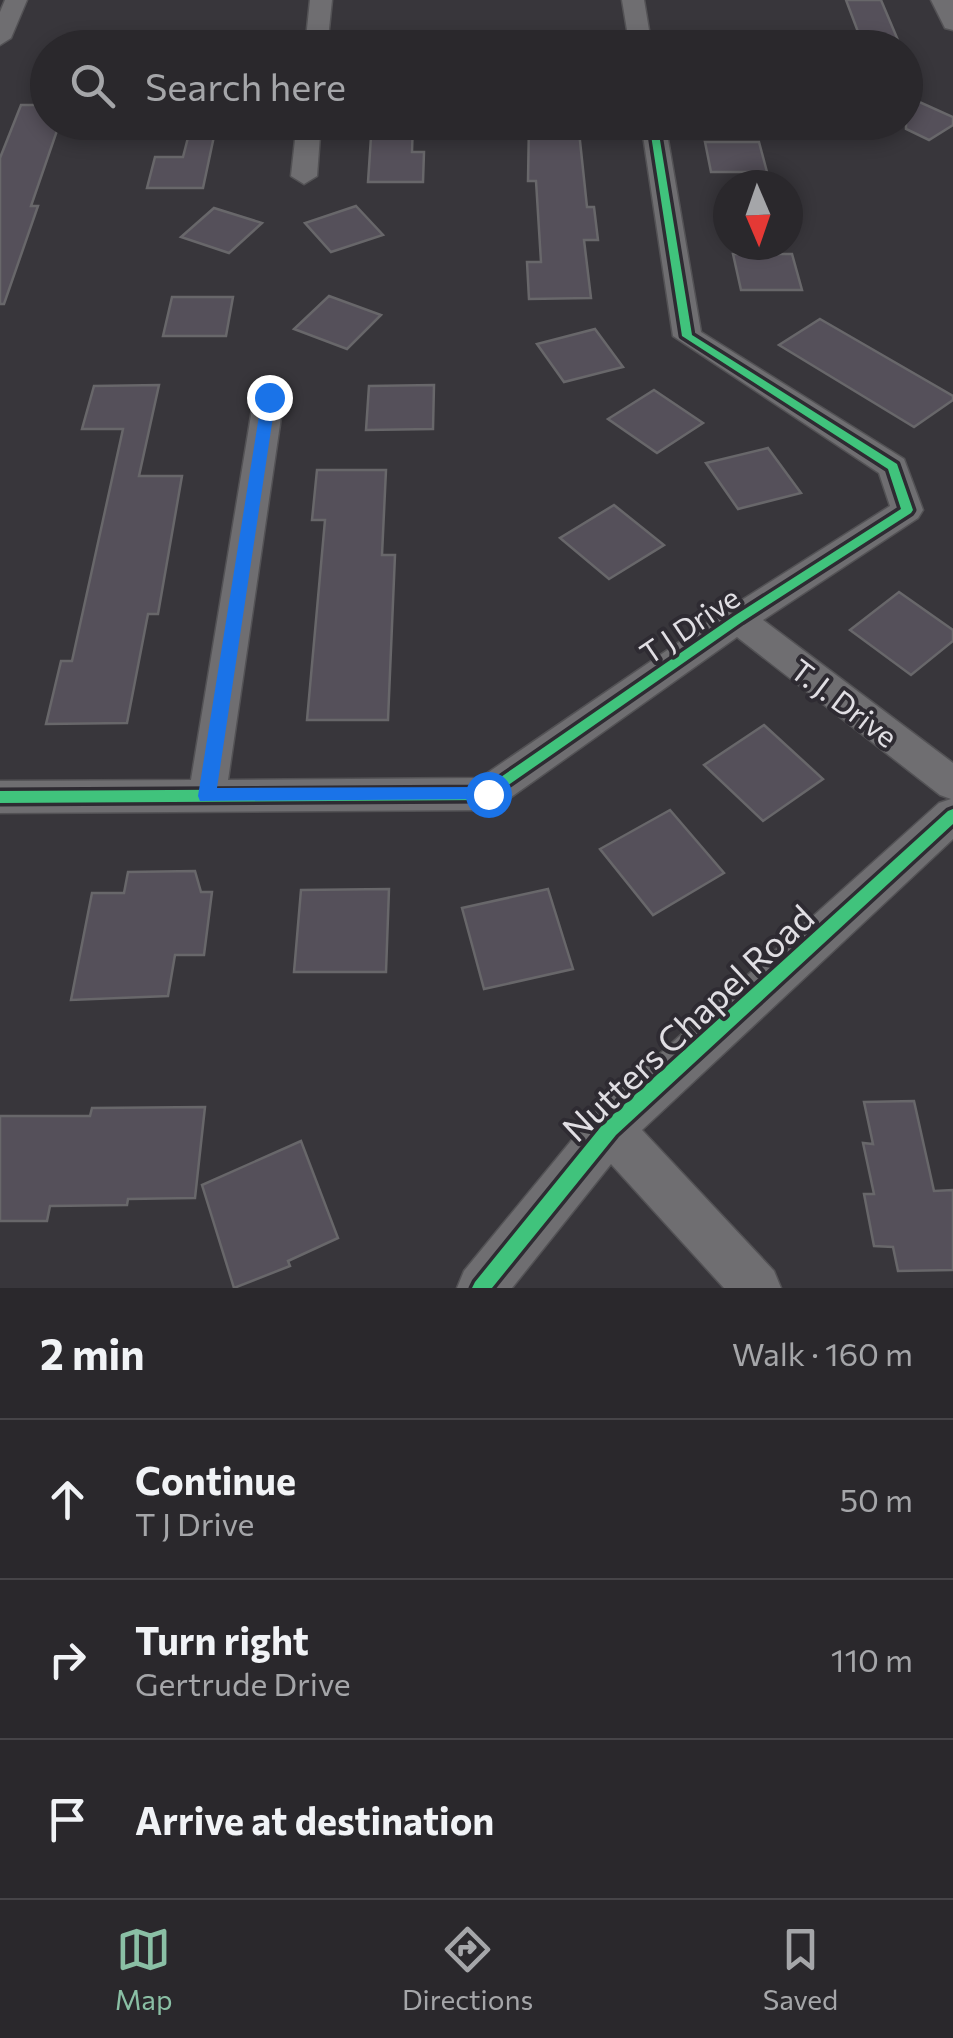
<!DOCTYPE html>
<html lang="en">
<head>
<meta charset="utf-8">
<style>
	:root { --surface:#2a282c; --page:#323034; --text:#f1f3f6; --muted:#a5a6a9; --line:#464448; --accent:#8abfa5 }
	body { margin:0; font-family:Commissioner,sans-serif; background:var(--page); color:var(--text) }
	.compass { position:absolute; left:713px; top:170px; width:90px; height:90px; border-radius:50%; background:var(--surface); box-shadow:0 5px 15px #0003; rotate:178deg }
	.stop { position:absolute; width:30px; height:30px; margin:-22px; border:8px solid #1a73e8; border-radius:50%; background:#fff }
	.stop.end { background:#1a73e8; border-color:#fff; box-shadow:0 2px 10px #0008 }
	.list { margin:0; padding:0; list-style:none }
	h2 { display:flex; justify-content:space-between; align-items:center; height:130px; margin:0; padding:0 40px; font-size:42px }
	h2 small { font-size:32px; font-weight:400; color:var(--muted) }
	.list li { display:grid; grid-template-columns:65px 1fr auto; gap:30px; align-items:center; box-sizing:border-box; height:160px; padding:0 40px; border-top:2px solid var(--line) }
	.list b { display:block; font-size:38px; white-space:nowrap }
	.list p { margin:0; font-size:32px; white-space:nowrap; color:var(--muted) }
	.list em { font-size:32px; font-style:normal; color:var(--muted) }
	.icon { flex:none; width:55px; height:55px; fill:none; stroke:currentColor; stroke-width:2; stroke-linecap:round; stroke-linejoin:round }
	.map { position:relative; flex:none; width:953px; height:1288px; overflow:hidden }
	.search { position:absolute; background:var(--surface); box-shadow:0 5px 15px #0003; left:30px; right:30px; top:30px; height:110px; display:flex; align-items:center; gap:25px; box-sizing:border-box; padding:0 35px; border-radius:55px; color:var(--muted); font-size:38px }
	.sheet { height:610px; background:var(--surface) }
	nav { display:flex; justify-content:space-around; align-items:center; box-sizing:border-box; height:140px; border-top:2px solid var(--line); background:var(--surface); font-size:28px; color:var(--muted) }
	nav a { display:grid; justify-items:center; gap:5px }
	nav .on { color:var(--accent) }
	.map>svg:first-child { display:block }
	.building { fill:#55505a; stroke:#68676a; stroke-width:2.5 }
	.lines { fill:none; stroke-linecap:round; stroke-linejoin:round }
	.minor-casing { stroke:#535255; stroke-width:3 }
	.minor { fill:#6f6e71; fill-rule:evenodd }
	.cycleway-casing { stroke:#2e2b32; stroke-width:7 }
	.cycleway { fill:#40c37c; fill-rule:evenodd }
	.route { fill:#1a73e8 }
	.labels { text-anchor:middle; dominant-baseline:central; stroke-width:8; stroke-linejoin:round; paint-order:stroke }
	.street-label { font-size:30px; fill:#e0dee3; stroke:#2e2b32 }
	.near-street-label { font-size:35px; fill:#e0dee3; stroke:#2e2b32 }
</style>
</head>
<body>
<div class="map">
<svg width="953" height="1288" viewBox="0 0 953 1288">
	<rect width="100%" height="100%" fill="#38363b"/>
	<g class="building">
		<path d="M846,0H881L900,45H863Z"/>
		<path d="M906,96L953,117V125L929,140L906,129Z"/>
		<path d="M21,105H48V122H60L31,206H38L4,304H0V158Z"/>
		<path d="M192,122H217L203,188H147L155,157H183Z"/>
		<path d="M372,122H413L412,152H424L423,182H368Z"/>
		<path d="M529,122H578L587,207H594L598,240H584L591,298L529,299L527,262H541L536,181H528Z"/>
		<path d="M705,142H759L767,172H711Z"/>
		<path d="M356,206L383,235L331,252L305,223Z"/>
		<path d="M214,208L262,223L229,253L181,237Z"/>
		<path d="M733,254H792L802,290H741Z"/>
		<path d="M329,296L381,315L347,349L294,329Z"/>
		<path d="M172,297H233L226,336H163Z"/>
		<path d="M820,319L953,396V400L914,427L779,345Z"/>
		<path d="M595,329L623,367L564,382L537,344Z"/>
		<path d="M159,385L139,476H182L158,614H148L127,723L46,724L61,661H72L123,429H82L94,386Z"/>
		<path d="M434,385L433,429L366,430L369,386Z"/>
		<path d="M654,390L703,423L657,453L608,419Z"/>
		<path d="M768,448L801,493L738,509L706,463Z"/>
		<path d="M317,470H386L382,555H395L388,720H307L325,520H312Z"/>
		<path d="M614,505L664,545L609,579L560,538Z"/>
		<path d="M899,592L953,630V641L911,675L850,630Z"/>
		<path d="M764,725L823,779L763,821L704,765Z"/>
		<path d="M670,810L724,873L653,915L600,849Z"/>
		<path d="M195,871L201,892H212L204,955H175L168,996L71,1000L92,893H124L128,872Z"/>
		<path d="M389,889L386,972H294L301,890Z"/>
		<path d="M548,889L573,969L484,989L462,908Z"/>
		<path d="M914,1101L934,1191L953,1190V1270L898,1271L893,1247L874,1246L864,1194H874L863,1143L873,1144L864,1102Z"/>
		<path d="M205,1107L195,1198L128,1199L127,1205L50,1206L47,1221H0V1116H90L92,1108Z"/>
		<path d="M301,1141L338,1238L288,1261L290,1266L234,1288L202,1185Z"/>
	</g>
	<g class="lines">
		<defs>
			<g id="minor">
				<path d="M5,0H27L11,38L0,45V12Z"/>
				<path d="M310,0H332L327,48H305Z"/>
				<path d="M622,0H644L652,48H630Z"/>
				<path d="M931,0H953V30L945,28Z"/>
				<path d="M297,122H321L317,176L304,184L291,176Z"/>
				<path d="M641,122H665L701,332L904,459L923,510L918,518L763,620L953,763V839L642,1130L774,1271L781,1288H724L611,1164L512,1288H457L464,1271L594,1113L939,803L951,799L940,795L737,637L500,805L487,810L0,813V781L191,780L254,397L258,390H280L284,397L228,780L480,778L726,610L890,506L879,473L673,336Z"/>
			</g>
		</defs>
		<use href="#minor" class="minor-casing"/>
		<use href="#minor" class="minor"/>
		<defs>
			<g id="cycleway">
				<path d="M649,122H657L692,335L897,464L913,510L911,513L742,622L487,800L0,803V791L485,788L734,616L901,509L888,469L682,336Z"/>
				<path d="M953,809V824L616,1135L492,1288H472L475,1282L604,1123L948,811Z"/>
			</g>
		</defs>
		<use href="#cycleway" class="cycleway-casing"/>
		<use href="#cycleway" class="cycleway"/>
	</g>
	<path class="route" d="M269,392L276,397L217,788L488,787L496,794L494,799L200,801L198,796L262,397Z"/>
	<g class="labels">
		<g class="street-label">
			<text transform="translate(689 624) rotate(-34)">T J Drive</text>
			<text transform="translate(845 702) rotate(37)">T. J. Drive</text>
		</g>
		<g class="near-street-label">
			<text transform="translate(687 1022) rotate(-43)">Nutters Chapel Road</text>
		</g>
	</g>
</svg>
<svg class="compass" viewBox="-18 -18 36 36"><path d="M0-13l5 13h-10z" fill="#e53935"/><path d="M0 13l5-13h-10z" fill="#a5a6a9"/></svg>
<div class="stop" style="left:488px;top:794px"></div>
<div class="stop end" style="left:269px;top:397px"></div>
<div class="search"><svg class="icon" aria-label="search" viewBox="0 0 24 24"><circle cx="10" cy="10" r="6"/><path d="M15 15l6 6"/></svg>Search here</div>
</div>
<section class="sheet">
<h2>2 min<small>Walk · 160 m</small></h2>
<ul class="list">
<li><svg class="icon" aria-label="ahead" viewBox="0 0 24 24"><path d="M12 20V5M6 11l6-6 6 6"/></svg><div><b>Continue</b><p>T J Drive</p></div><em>50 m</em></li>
<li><svg class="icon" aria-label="right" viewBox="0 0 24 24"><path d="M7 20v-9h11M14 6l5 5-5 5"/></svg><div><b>Turn right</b><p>Gertrude Drive</p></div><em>110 m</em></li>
<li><svg class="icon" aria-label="arrive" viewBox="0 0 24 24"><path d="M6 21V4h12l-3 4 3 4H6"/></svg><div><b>Arrive at destination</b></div></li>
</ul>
</section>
<nav>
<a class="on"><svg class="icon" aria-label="map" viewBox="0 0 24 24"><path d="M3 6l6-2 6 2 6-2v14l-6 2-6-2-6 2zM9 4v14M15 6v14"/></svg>Map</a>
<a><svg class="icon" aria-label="directions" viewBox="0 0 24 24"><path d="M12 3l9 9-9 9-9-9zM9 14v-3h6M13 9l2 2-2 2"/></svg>Directions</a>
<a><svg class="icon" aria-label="saved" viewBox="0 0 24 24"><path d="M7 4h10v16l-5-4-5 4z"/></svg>Saved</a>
</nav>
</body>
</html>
